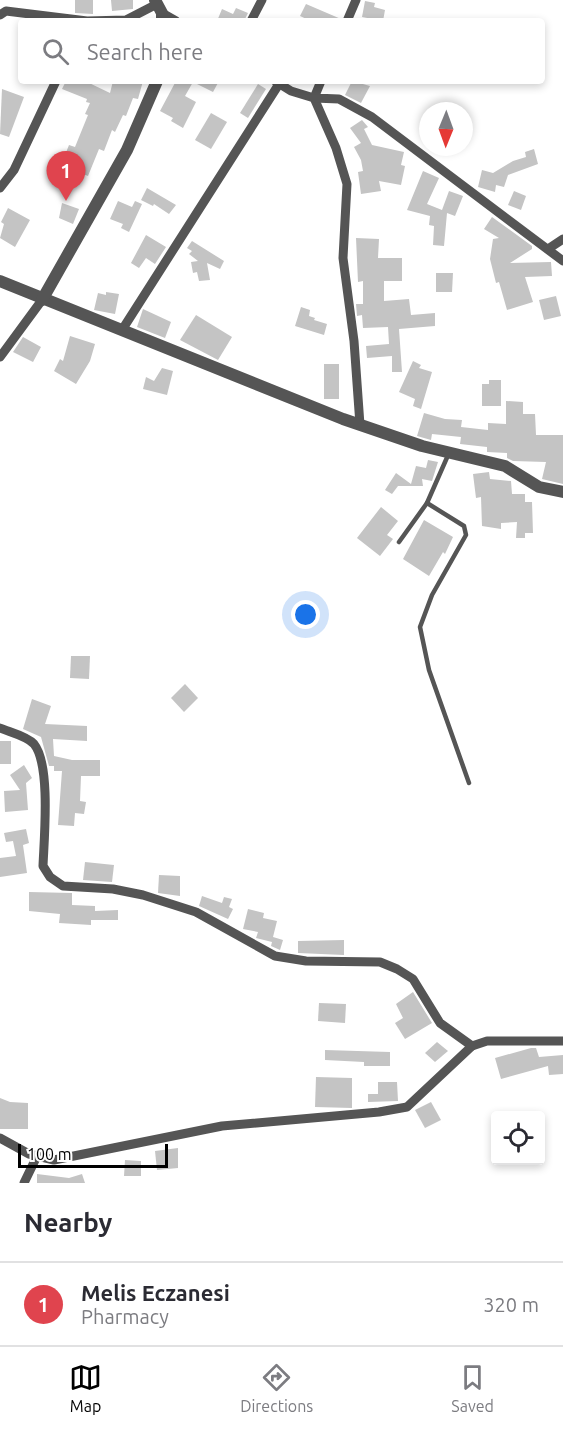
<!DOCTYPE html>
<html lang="en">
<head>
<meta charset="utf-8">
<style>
	:root { --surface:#fff; --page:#f2f2f3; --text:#2b2b33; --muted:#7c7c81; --line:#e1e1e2; --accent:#000 }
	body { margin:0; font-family:Ubuntu,sans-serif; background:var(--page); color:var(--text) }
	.controls { position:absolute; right:18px; bottom:18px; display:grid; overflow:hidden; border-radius:6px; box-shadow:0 3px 9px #0003 }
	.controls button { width:54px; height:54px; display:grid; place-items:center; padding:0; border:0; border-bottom:2px solid var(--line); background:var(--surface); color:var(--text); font:30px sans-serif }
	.compass { position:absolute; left:419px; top:102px; width:54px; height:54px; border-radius:50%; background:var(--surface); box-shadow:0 3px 9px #0003; rotate:181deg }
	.scale { position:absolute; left:18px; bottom:15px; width:150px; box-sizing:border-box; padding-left:6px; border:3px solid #000; border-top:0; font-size:16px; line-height:21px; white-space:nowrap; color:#000; -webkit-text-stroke:4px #fff; paint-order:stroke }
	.you { position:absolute; left:306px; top:615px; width:21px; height:21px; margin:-15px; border:4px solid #fff; border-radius:50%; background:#1a73e8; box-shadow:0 0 0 9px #1a73e833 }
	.badge { display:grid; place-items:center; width:39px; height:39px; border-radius:50%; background:var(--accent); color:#fff; font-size:20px; font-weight:700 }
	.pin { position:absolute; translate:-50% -50px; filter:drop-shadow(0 2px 3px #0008) }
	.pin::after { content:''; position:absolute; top:32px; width:21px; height:18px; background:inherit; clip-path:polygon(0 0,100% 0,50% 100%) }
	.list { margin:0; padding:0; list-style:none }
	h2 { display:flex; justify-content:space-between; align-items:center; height:78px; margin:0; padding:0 24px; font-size:26px }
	h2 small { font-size:20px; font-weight:400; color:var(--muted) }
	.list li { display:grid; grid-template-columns:39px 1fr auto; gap:18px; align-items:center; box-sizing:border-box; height:84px; padding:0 24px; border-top:2px solid var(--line) }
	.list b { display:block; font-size:22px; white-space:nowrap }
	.list p { margin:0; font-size:20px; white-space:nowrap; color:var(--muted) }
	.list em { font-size:20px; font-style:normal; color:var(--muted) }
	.icon { flex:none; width:33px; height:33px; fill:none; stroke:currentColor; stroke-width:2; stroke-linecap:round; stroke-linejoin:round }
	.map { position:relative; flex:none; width:563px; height:1183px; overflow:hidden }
	.search { position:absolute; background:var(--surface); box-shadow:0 3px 9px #0003; left:18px; right:18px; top:18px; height:66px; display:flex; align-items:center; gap:15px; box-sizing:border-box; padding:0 21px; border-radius:6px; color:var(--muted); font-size:22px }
	.sheet { height:162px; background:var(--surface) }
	nav { display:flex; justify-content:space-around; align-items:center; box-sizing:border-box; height:84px; border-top:2px solid var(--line); background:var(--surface); font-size:16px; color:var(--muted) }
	nav a { display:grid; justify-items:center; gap:3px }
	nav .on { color:var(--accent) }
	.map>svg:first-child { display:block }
	.building { fill:#c4c4c4 }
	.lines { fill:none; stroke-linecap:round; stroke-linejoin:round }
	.service { stroke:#555; stroke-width:4.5 }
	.minor { stroke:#555; stroke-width:9 }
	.tertiary { stroke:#555; stroke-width:12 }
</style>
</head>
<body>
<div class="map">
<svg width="563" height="1183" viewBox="0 0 563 1183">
	<rect width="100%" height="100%" fill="#fff"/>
	<g class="building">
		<path d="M75,0H93V14L75,13Z"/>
		<path d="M111,0H133V9L112,11Z"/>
		<path d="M365,1L375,3L374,7L385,10L383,21L362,17Z"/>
		<path d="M306,4L341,19L340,21H311L300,16Z"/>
		<path d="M236,8L248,13L244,21H217L222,9L233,14Z"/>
		<path d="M66,81H85L110,93L113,81H143L138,99L133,98L126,116L123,115L115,132L112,130L104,151L99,149L88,176L61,165L69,145L75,147L88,115L85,114L90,103L86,102L87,99L62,89Z"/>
		<path d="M176,81H219L213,92L193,82L185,96L196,102L183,128L171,121L173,118L160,111Z"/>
		<path d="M352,81L370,86L361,103L345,95Z"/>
		<path d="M258,84L266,89L248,118L240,113Z"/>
		<path d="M2,89L24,97L9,137L0,134Z"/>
		<path d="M211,113L227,122L211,149L195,140Z"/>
		<path d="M362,120L368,127L364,129L372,145L404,152L401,165L405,166L401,185L379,181L381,191L361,194L358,172L363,171L361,160L354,147L361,143L350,128Z"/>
		<path d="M534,149L538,164L508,175L504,187L496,185L495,192L478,187L482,170L493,173L513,161L526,157L525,152Z"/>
		<path d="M423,171L439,178L427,204L442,210L449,191L463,196L455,216L447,213L444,246L433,245L434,226L429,225L430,216L407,210Z"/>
		<path d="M147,188L176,205L169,214L154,204L153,206L141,200Z"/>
		<path d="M514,191L526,196L521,210L508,205Z"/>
		<path d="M118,201L132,207L135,201L142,204L129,232L121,228L123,224L110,219Z"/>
		<path d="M62,203L79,209L73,224L59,218Z"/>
		<path d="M8,208L30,220L15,247L0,238L4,224L1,222Z"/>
		<path d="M492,217L532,246V249L510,263L551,262L552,276L525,277L533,302L507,310L499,282L496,283L490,259L493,239L499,238L484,229Z"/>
		<path d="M146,235L166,247L155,264L146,258L139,268L131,263Z"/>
		<path d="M356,238L379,239L378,258H402V281H384V301L409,299L411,315L435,313V326L399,329L402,372H392V356L367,358L366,346L389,344L388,327L363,328L362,315L357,316L356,304H363V281L358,282Z"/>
		<path d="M192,241L224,261L220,269L207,263L210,280L199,281L197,272L193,273L191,262L198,261L189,254L192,251L187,248Z"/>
		<path d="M436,273H453L452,292H436Z"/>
		<path d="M106,292L119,294L115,314L94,310L98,293L106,295Z"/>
		<path d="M556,296L561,316L544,320L539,300Z"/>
		<path d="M301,307L310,310L309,316L315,318L314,320L327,324L324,335L295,326Z"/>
		<path d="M143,309L171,322L165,338L137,327Z"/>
		<path d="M196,315L232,337L218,360L180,340Z"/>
		<path d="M70,336L95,344L90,361L76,384L54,371L60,359L63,361Z"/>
		<path d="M23,337L41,347L33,362L13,352Z"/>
		<path d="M413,361L421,365L419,368L432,372L421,409L413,406L415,399L399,392Z"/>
		<rect x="324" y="364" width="15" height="35"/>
		<path d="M162,368L173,371L167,395L143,389L146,377L154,381Z"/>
		<path d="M489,380H501V406H482V384H489Z"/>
		<path d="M506,401L523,402V414H535L536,435H563V484L542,479L546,462L513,461L507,458V453L487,452V447L460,444L461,437L432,434L431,440L417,436L424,413L445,419L462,420L461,427L488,430V423L506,424Z"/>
		<path d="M428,460L438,462L432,481L422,479L423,486H398L392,494L385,490L396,473L411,484L416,466L426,468Z"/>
		<path d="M489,472L490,479L511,481L512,494H525V502H532L533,533H525V538H516L517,522L501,523V529L482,526L481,497L476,498L473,474Z"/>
		<path d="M381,507L398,521L387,535L393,539L380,556L357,538Z"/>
		<path d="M424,520L453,537L445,554L443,552L429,576L403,559Z"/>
		<path d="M71,656H90L89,679L70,678Z"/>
		<path d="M185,684L198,698L184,712L171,698Z"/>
		<path d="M32,699L51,706L45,724L87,726V741L53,739L54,756L72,760H100V776H81L80,801L86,802L84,814L75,813L74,826L58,825L62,771H54V766H49L41,737L23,729Z"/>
		<rect x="0" y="741" width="11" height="23"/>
		<path d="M24,765L32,778L26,783L28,810L5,812L4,791L20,790L10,775Z"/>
		<path d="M26,829L29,843L23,845L27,873L0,877V858L16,856L13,841L6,842L4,833Z"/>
		<path d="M85,862L114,865L112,882L83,880Z"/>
		<path d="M159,875L180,876V896L158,893Z"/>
		<path d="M29,892L72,893V905L95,906V911L118,910V920H91V925L59,923L60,914L29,911Z"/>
		<path d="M202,896L222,903L224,897L232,899L229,907L233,909L228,919L199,906Z"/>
		<path d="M248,909L264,913L263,918L277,921L273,937L283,940L280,950L271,946L272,942L256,938L258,932L243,929Z"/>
		<path d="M344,940V955L298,953V941Z"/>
		<path d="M413,992L432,1023L405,1039L395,1023L403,1018L396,1004Z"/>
		<path d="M319,1003L346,1004L345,1023L318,1021Z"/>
		<path d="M437,1042L448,1051L435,1062L425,1053Z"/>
		<path d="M531,1048H536L539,1057L563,1055V1074L549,1075L548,1066L501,1079L495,1058Z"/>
		<path d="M325,1050L390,1052V1066H364V1062L325,1060Z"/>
		<path d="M316,1077L352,1078V1108L315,1107Z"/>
		<path d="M378,1082H397L398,1101L368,1102V1094H378Z"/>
		<path d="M0,1098L10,1102L28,1103V1129H0Z"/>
		<path d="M431,1102L441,1120L425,1128L415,1110Z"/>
		<path d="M178,1148V1168L157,1170L155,1151Z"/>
		<path d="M125,1160L141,1161V1176H124Z"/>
		<path d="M37,1174L69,1178L82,1174L85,1183H37Z"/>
	</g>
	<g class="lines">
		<g class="service">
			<path d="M427,503L464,526L466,535L432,595L420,627L429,670L469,783"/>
			<path d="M399,542L427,503L449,453"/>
		</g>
		<g class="minor">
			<path d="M162,13L176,21"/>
			<path d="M0,15L6,11L87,21L126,20L157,4"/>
			<path d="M251,21L262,0"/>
			<path d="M347,21L356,0"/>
			<path d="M275,81L291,91L314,98L336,148L347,184L343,258L354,341L360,425"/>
			<path d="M321,81L314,98L339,99L372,117L563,261"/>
			<path d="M0,188L14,170L56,81"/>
			<path d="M548,249L563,239"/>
			<path d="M122,330L279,84"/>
			<path d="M0,357L42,300"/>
			<path d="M0,728C9,732 27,736 34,744C51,765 44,839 43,866L50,877L63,886L113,889L143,895L196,912L275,956L306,961L380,962L397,969L413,979L440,1023L472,1046"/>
			<path d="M0,1138L29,1154L54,1160L222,1126L379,1112L407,1107L472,1046L487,1041H563"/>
			<path d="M24,1183L37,1156"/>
		</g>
		<g class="tertiary">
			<path d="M155,0L162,13V21"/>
			<path d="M0,281L343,419L422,446L505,466L539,487L563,492"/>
			<path d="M42,300L127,150L157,81"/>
		</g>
	</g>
</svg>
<div class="controls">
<button><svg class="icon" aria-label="locate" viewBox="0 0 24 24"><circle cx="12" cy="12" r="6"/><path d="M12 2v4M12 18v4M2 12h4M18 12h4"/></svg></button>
</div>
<svg class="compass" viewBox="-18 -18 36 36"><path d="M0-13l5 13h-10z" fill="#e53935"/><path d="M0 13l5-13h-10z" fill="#7c7c81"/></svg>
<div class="scale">100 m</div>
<div class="you"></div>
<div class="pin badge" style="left:66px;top:201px;background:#e0444e">1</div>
<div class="search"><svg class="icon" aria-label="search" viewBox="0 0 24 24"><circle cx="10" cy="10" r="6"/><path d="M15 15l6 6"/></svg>Search here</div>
</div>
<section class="sheet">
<h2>Nearby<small></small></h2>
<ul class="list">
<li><span class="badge" style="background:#e0444e">1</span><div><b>Melis Eczanesi</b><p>Pharmacy</p></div><em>320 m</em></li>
</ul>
</section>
<nav>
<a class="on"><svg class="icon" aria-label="map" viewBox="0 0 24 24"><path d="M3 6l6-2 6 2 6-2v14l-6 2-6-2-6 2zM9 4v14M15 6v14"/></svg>Map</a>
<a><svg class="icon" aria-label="directions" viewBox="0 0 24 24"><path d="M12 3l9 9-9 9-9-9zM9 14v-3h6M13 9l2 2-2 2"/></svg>Directions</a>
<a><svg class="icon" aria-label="saved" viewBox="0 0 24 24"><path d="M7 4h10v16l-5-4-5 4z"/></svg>Saved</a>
</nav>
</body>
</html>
